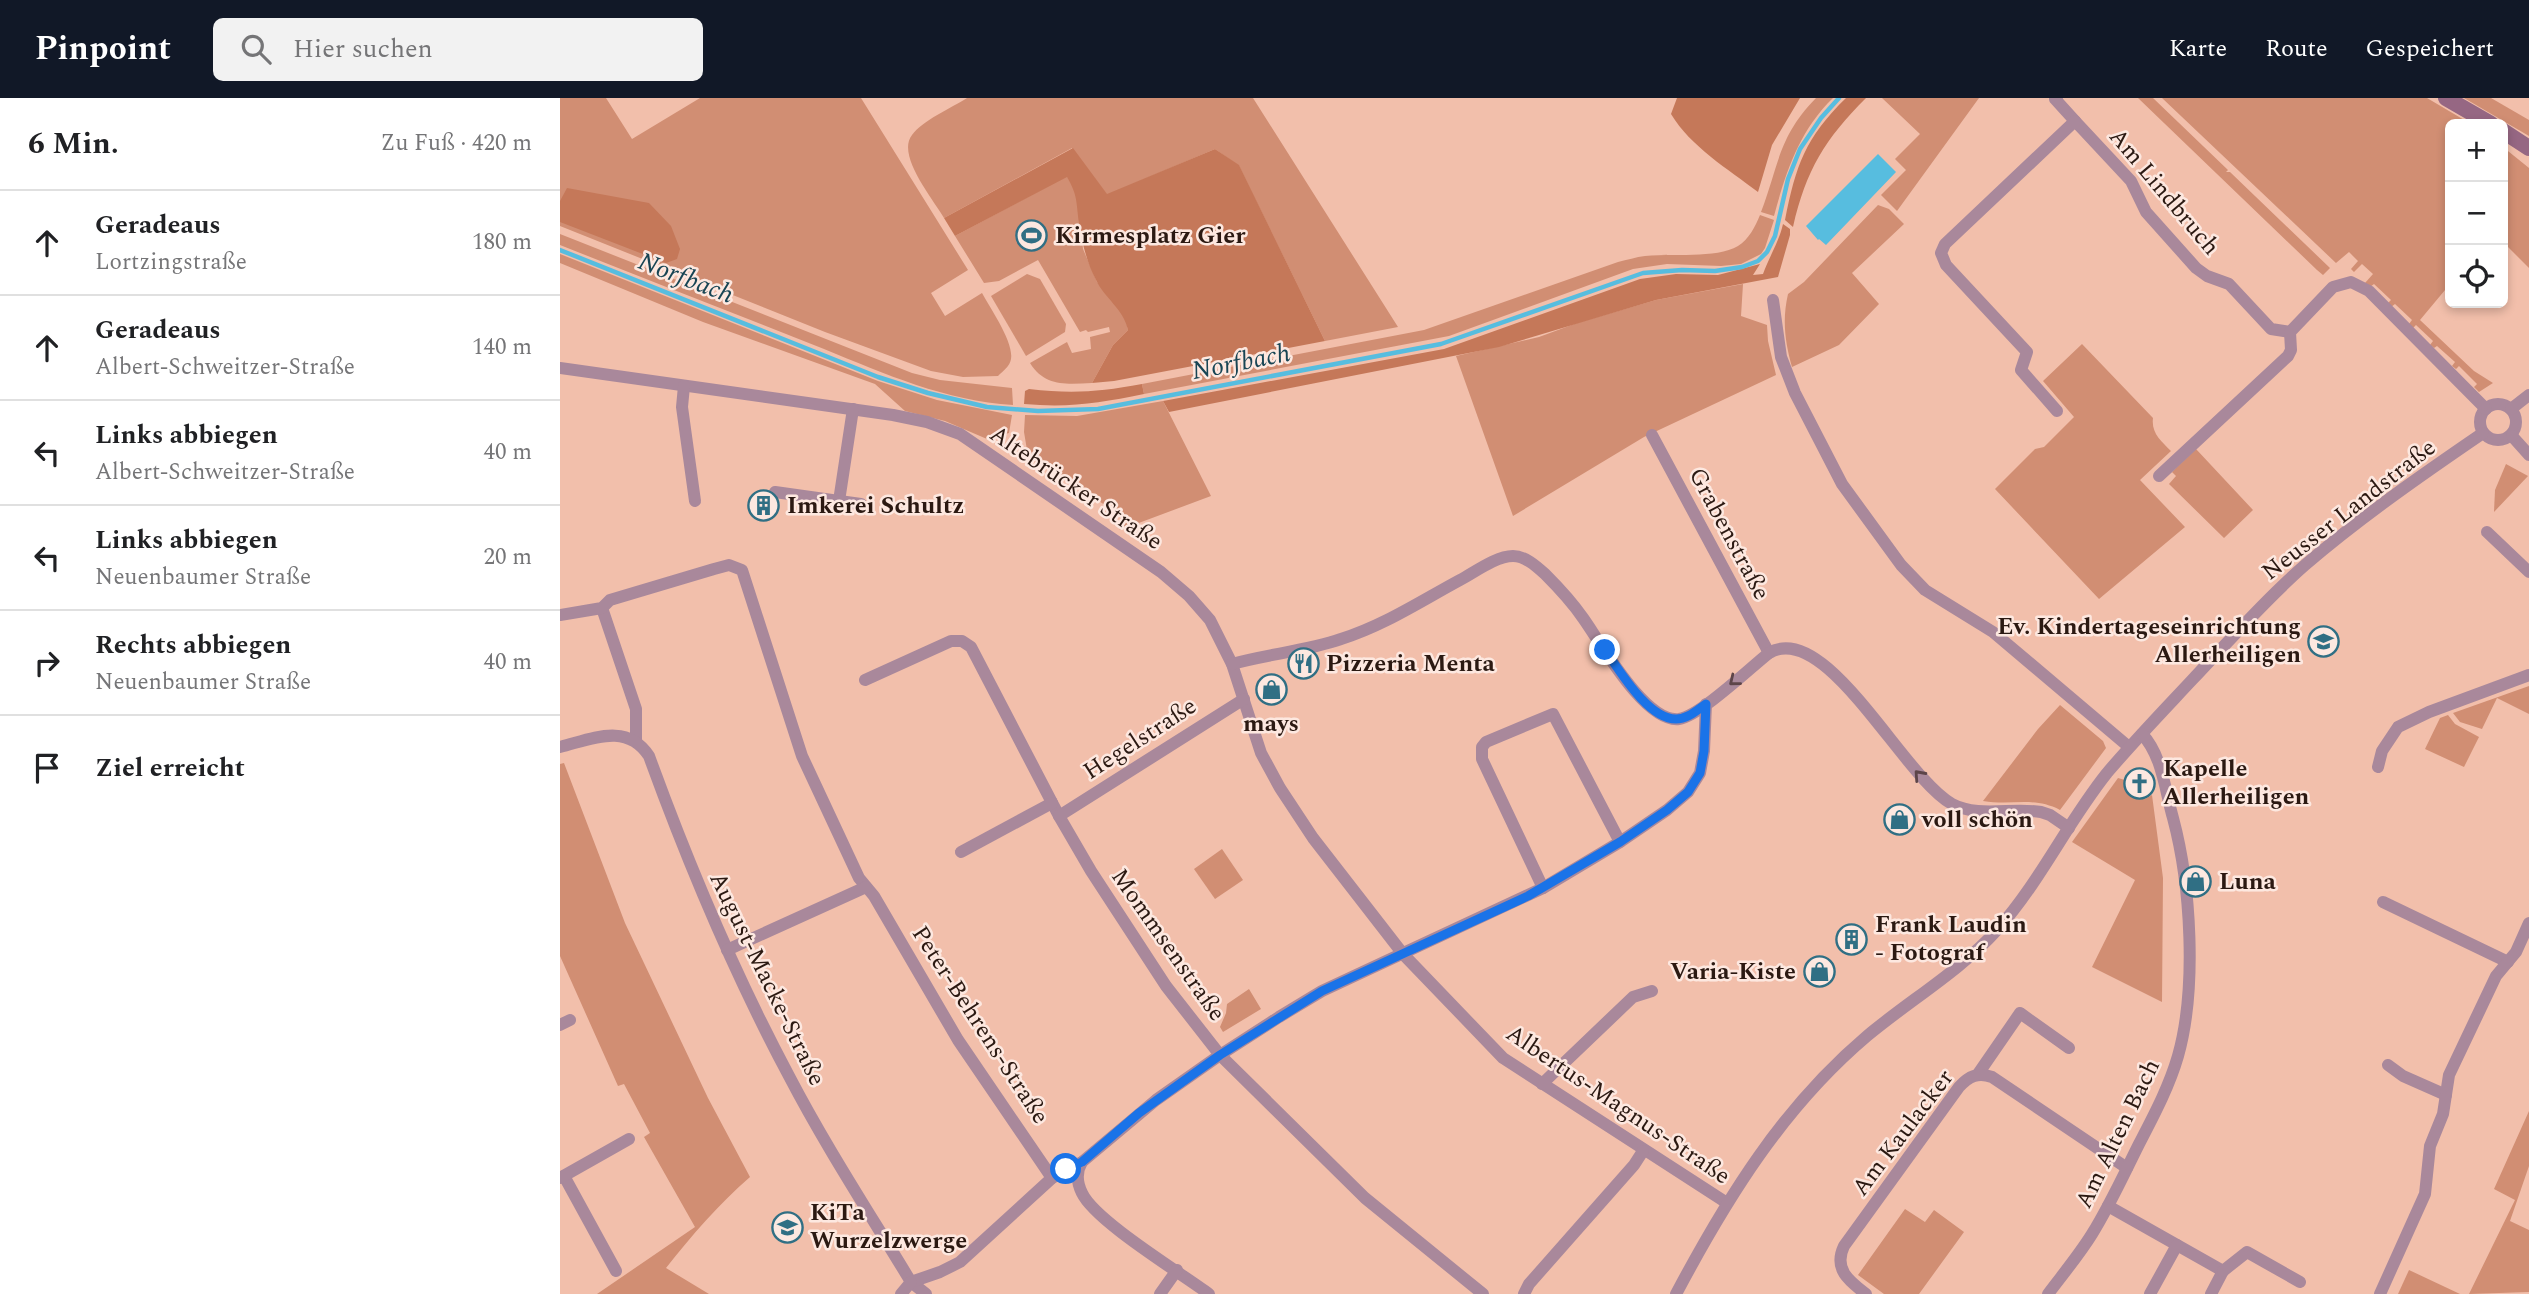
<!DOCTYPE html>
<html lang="de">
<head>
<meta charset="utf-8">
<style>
	:root { --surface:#fff; --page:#f2f2f2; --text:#202124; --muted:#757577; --line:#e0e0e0; --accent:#111827 }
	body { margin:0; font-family:Spectral,serif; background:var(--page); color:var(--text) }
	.controls { position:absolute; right:21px; top:21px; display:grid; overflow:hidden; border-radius:10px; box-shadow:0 4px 10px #0003 }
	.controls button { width:63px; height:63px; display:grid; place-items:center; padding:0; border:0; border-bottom:2px solid var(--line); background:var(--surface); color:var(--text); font:35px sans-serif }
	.stop { position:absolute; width:21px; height:21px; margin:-16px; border:5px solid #1a73e8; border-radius:50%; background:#fff }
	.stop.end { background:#1a73e8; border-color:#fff; box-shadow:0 2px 7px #0008 }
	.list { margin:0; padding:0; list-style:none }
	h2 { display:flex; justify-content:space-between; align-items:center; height:91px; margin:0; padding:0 28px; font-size:30px }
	h2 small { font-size:23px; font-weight:400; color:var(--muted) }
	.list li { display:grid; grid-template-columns:46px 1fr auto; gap:21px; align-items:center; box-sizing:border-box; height:105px; padding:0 28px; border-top:2px solid var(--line) }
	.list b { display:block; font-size:26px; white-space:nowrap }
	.list p { margin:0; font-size:23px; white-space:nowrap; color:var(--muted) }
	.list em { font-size:23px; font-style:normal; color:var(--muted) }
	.icon { flex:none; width:38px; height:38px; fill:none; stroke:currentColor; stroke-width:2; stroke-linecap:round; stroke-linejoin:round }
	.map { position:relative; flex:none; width:1969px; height:1196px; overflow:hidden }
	header { display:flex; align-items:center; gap:42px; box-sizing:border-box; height:98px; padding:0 35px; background:var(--accent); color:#fff }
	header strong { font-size:33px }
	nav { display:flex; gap:38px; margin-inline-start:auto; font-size:24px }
	.search { width:490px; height:63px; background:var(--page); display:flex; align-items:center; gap:18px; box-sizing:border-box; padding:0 24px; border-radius:10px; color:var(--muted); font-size:26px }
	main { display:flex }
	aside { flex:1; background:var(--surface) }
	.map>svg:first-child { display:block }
	.green { fill:#d18e73 }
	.forest { fill:#c57859 }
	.water { fill:#57bddf }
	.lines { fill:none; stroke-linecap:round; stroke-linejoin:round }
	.stream { stroke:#57bddf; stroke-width:4.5 }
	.minor { stroke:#a9889b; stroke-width:12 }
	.secondary { stroke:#966783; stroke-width:16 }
	.oneway { stroke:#5d4549 }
	.route { stroke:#1a73e8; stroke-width:9 }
	.labels { text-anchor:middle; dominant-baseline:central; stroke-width:5; stroke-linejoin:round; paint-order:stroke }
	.street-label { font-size:24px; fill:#2b1912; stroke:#fde8e0 }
	.poi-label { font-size:24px; font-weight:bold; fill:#2b1912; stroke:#fde8e0; text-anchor:start }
	.water-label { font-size:26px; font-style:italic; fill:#184554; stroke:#fde8e0 }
</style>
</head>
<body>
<header>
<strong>Pinpoint</strong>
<div class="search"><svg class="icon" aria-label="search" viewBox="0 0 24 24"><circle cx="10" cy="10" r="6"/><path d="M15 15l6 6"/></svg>Hier suchen</div>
<nav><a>Karte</a><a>Route</a><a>Gespeichert</a></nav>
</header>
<main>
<aside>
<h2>6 Min.<small>Zu Fuß · 420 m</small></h2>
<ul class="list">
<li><svg class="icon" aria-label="ahead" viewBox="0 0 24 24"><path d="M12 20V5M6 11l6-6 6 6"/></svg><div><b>Geradeaus</b><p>Lortzingstraße</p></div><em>180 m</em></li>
<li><svg class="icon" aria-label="ahead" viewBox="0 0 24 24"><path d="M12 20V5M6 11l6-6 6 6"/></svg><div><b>Geradeaus</b><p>Albert-Schweitzer-Straße</p></div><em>140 m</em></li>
<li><svg class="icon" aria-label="left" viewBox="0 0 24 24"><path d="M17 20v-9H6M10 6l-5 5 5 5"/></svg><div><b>Links abbiegen</b><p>Albert-Schweitzer-Straße</p></div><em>40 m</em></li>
<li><svg class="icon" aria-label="left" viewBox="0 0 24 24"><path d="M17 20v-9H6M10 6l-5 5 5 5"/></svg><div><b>Links abbiegen</b><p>Neuenbaumer Straße</p></div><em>20 m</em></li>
<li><svg class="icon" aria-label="right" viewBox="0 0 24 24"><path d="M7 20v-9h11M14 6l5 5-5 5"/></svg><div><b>Rechts abbiegen</b><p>Neuenbaumer Straße</p></div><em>40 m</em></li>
<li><svg class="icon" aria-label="arrive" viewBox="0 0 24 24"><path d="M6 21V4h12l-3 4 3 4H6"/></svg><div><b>Ziel erreicht</b></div></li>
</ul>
</aside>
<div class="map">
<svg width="1969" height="1196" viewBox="0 0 1969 1196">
	<rect width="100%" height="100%" fill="#f2bfab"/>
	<g class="green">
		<path d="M0,0H46L72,41L140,0H301L408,172L371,195L385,218L422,195C430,210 454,244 451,261C450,268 443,273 438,278L403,279L371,273L265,234L0,128Z"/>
		<path d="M407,0H693L838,229L765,243L679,68L655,51L547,97L512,50L384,120C373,101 336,57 352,37C362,23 391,10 407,0Z"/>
		<path d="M1256,0H1273C1239,33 1226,74 1214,118L1201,114C1219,67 1218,39 1256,0Z"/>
		<path d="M1322,0H1419L1337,113L1321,97L1346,72L1335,61L1360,36Z"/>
		<path d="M1578,0H1593L1668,72L1666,74H1670L1770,170L1763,177L1757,172Z"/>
		<path d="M1602,0H1867L1911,26H1890V186L1860,222L1914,273L1933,285L1919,294L1914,289L1917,286L1899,268L1896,271L1892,268L1895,264L1877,248L1874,250L1870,247L1873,243L1856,227L1853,230L1849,226L1852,222L1835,206L1831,209L1827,206L1831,202L1814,186L1810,189L1805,185L1813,176L1802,166L1794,174L1791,171L1798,163L1789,154L1776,165Z"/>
		<path d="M1904,0H1931L1969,22V38Z"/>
		<path d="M1943,49L1969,70V170L1943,144Z"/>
		<path d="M507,78L517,96L523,151L537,184L557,208L566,222L568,232L553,247L532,285C506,286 485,289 470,265L507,244L512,255L531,251L530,239L550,234L549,229L528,234L526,232L520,234L478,162L439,183L424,185L395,138Z"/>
		<path d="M1318,107L1329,111L1344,126L1292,175L1319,206L1279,247L1232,269C1225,244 1222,222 1228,196L1244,184Z"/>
		<path d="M1200,117L1214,122L1205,150L1201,156L1181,166L1161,168L1107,166L1073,171L889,238L584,296L582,286L864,232L1058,164C1067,162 1076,159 1085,158C1111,155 1156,161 1178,148C1189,141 1195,129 1200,117Z"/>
		<path d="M0,136L352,275L380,282L452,290L453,307C386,303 325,276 264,251C176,216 88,182 0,147Z"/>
		<path d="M0,156L318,283L377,302L452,317L449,335L427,341L385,323L345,313L315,286L143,224L0,165Z"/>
		<path d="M467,176L480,181L506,226L505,234L466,258L431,198Z"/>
		<path d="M1183,186L1181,218L1207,227L1208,243L1216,277L1084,339L953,418L896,258L979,239L1017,225L1096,202Z"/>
		<path d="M1522,246L1593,320C1591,335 1601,343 1611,353L1580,382L1625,429L1539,501L1435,391L1475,351L1484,349L1514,319L1483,283Z"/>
		<path d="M603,303L651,398L560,432L558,428L561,418L480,363L469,364L464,334L465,317L517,318Z"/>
		<path d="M1636,351L1693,412L1664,440L1609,386L1616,378L1612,374Z"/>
		<path d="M1946,366L1968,378L1934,414L1935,392Z"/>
		<path d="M1969,588V616L1937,600L1922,631L1900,624L1893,615Z"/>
		<path d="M1500,607L1543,643L1546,650L1500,712C1473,698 1452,708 1423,703L1478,631Z"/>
		<path d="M1888,617L1895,626L1919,639L1904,669L1865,651L1880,620Z"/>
		<path d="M4,665L65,825L148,1000L190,1079C159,1106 132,1137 106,1170L149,1196H37L135,1129L84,1039L90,1035L64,986L58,988L0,858V666Z"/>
		<path d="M1558,680L1575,685L1585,701L1592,697L1603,780L1602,904L1532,869L1575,782L1512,744Z"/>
		<path d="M662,751L683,782L655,801L634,771Z"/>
		<path d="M689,891L701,911L663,934L660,929L666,915L667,906Z"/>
		<path d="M1969,1013V1068L1950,1123L1969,1132V1194L1909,1196L1955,1102L1934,1091Z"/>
		<path d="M1345,1111L1365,1124L1374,1112L1404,1134L1359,1196H1324L1298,1177Z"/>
		<path d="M1849,1172L1900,1196H1838Z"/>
	</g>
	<g class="forest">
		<path d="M1117,0H1240L1212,47L1198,94C1168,71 1131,49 1111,16Z"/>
		<path d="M1286,0H1306C1265,41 1246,72 1233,129L1225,122C1236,67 1245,40 1286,0Z"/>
		<path d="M513,50L547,96L655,51L679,67L765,243L554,283L532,285L553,247L568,232C563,210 545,201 536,182C527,165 522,145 519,125C516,104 518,98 507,79L395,138L384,120Z"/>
		<path d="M7,90L89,105L111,128L120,151L117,161L106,165L0,124V103Z"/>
		<path d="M1223,126L1230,131V137L1218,179L1096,202L939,249L609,314L603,303L884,251L1080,181L1116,176L1158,177L1200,166L1193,177L1203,176C1209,159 1219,144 1223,126Z"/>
		<path d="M582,286L584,296C540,305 510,310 464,306L465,293L469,291C512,296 539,294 582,286Z"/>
	</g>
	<path class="water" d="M1318,56L1336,74L1266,147L1259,141L1258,142L1246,128Z"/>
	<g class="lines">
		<path class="stream" d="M0,152L318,279L368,295L427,309L478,313L538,311L881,246L1083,175L1122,172L1155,173L1182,169L1198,163L1207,154L1215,138L1228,81L1240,51L1261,20L1279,0"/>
		<g class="minor">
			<path d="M1497,0L1495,1L1515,23"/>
			<path d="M1213,202L1221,259L1235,295L1282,386L1341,467L1365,492L1433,534L1569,649"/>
			<path d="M0,270L333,317L367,324L400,336L601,474L629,498L650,522L672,566L701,655L720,690L753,740L843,856L943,960L1167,1105"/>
			<path d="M124,288L122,309L135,403"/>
			<circle cx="1938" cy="324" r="18"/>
			<path d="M1951,311L1969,297"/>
			<path d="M1497,313L1461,272L1467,254L1386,167L1381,155L1385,146L1515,23L1571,83L1586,114L1636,170L1647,178L1669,186L1711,231L1730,234"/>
			<path d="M1092,337L1209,555"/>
			<path d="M1952,338L1969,357"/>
			<path d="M1599,378L1728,258L1731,252L1730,234L1773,189L1791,184L1809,193L1926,311"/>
			<path d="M215,394L279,403L293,311"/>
			<path d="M279,403L301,406"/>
			<path d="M1927,434L1969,474"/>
			<path d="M42,510L76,611V642"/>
			<path d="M0,517L42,510L50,502L154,471L169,467L182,472L242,658L299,780L314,798L398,942L492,1080"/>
			<path d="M672,566C708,556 746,553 781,541C823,528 861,503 900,482C915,474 936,458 953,458C965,458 976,468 985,476C999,490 1012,504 1023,520C1041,545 1085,625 1119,621C1140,618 1191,569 1209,555C1266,521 1343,679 1392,706C1418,720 1453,709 1481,714L1490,717L1509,730"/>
			<path d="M305,582L391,543H402L411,549L499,718L531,773L606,888L660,957L805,1100L923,1196"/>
			<path d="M0,649C32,641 67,624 89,658C129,768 174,875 229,978C266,1049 310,1116 351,1184L366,1196"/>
			<path d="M1818,669L1822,653L1838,629L1869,614L1969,577"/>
			<path d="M499,718L684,601"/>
			<path d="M401,754L492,705"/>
			<path d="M983,790L922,661V649L926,644L993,616L1060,744"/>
			<path d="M1823,804L1948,864"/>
			<path d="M167,852L306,789"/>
			<path d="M0,927L10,922"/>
			<path d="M1828,967L1843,978L1886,997"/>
			<path d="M1418,976L1460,915L1509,950"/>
			<path d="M982,986L1073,899L1092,893"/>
			<path d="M522,1064C516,1074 517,1085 522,1095C535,1123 621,1175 649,1196"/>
			<path d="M4,1078L56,1173"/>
			<path d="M0,1080L69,1041"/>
			<path d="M1548,1108L1663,1173L1651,1196"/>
			<path d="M1663,1173L1687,1154L1740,1184"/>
			<path d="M351,1184L380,1174L400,1164L492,1080L522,1064L596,1002L660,957L719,919L762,893L983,790L1060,744L1107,712L1128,694L1140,675L1144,653L1146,606"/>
			<path d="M341,1196L351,1184"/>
			<path d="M600,1196L617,1172"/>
			<path d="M964,1196L969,1186L1074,1067L1083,1053"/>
			<path d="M1116,1196C1167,1100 1223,1009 1307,938C1350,902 1400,873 1437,832C1480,784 1507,725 1547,675C1574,643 1603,613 1632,582C1669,543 1705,502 1745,467C1801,419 1863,376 1923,335"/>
			<path d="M1306,1196C1289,1183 1273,1171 1284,1148L1399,989C1409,978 1418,974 1432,979L1567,1070"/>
			<path d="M1488,1196C1503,1176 1519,1157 1532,1136C1550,1107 1564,1076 1579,1046C1594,1017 1609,989 1618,958C1637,891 1631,787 1613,720C1605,692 1602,657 1582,636"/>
			<path d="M1590,1196L1617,1147"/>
			<path d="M1820,1196L1865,1096L1870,1048L1883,1016L1889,977L1936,878L1956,854L1969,825"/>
		</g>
		<g class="secondary">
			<path d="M1886,0L1931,26"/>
			<path d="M1943,33L1969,50"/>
		</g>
	</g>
	<defs><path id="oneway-chevron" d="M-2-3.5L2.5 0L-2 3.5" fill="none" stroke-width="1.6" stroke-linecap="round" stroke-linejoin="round" transform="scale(1.75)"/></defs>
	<g class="oneway">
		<use href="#oneway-chevron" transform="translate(1174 583) rotate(141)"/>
		<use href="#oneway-chevron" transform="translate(1359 677) rotate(-132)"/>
	</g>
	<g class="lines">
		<path class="route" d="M506,1071L522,1064L579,1015L660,957L762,893L968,798L1060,744L1107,712L1128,694L1140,675L1144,653L1146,606C1137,612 1128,621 1116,621C1088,621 1060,573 1045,552"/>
	</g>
	<defs>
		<symbol id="stadium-ring" viewBox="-11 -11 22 22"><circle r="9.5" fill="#fde8e0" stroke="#306f84" stroke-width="1.5"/><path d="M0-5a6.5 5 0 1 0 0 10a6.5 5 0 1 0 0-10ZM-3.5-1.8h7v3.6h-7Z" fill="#306f84"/></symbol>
		<symbol id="building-ring" viewBox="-11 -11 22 22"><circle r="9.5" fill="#fde8e0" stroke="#306f84" stroke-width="1.5"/><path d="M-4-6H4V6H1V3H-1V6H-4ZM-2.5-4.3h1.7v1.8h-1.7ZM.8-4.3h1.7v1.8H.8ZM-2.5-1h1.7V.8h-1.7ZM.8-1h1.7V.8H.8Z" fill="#306f84"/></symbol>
		<symbol id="school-ring" viewBox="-11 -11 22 22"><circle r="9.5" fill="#fde8e0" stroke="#306f84" stroke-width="1.5"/><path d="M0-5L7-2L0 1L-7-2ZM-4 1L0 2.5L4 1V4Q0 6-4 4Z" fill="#306f84"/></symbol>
		<symbol id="restaurant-ring" viewBox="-11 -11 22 22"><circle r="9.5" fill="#fde8e0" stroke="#306f84" stroke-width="1.5"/><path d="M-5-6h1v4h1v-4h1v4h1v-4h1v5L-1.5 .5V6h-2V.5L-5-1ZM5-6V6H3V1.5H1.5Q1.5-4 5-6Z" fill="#306f84"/></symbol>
		<symbol id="shop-ring" viewBox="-11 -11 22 22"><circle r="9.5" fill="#fde8e0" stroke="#306f84" stroke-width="1.5"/><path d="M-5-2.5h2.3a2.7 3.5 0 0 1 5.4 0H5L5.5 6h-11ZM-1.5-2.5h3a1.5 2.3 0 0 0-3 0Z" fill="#306f84"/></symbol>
		<symbol id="church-ring" viewBox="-11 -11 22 22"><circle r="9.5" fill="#fde8e0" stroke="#306f84" stroke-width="1.5"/><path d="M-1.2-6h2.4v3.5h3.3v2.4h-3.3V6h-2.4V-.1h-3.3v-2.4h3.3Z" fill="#306f84"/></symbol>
	</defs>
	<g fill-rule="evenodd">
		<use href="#stadium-ring" x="454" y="120" width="35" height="35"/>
		<use href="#building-ring" x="186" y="390" width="35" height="35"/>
		<use href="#school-ring" x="1746" y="526" width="35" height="35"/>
		<use href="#restaurant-ring" x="726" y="548" width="35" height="35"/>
		<use href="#shop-ring" x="694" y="574" width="35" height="35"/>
		<use href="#church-ring" x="1562" y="668" width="35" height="35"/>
		<use href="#shop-ring" x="1322" y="704" width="35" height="35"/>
		<use href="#shop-ring" x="1618" y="766" width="35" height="35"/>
		<use href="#building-ring" x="1274" y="824" width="35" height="35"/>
		<use href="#shop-ring" x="1242" y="856" width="35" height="35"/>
		<use href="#school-ring" x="210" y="1112" width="35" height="35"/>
	</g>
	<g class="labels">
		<g class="street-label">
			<text transform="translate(1604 94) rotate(50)">Am Lindbruch</text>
			<text transform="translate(516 390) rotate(34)">Altebrücker Straße</text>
			<text transform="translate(1789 412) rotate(-38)">Neusser Landstraße</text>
			<text transform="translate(1169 436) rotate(62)">Grabenstraße</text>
			<text transform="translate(580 641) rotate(-33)">Hegelstraße</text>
			<text transform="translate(608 847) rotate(55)">Mommsenstraße</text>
			<text transform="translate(207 881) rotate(64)">August-Macke-Straße</text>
			<text transform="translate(420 927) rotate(57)">Peter-Behrens-Straße</text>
			<text transform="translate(1058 1007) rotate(34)">Albertus-Magnus-Straße</text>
			<text transform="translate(1343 1035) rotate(-53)">Am Kaulacker</text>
			<text transform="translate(1558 1036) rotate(-64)">Am Alten Bach</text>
		</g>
		<g class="poi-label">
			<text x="495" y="138">Kirmesplatz Gier</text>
			<text x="227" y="408">Imkerei Schultz</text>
			<text x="1741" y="529" text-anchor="end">Ev. Kindertageseinrichtung<tspan x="1741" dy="28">Allerheiligen</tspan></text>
			<text x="766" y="566">Pizzeria Menta</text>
			<text x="711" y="626" text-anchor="middle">mays</text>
			<text x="1603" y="671">Kapelle<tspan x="1603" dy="28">Allerheiligen</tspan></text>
			<text x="1362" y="722">voll schön</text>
			<text x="1659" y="784">Luna</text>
			<text x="1315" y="827">Frank Laudin<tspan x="1315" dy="28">- Fotograf</tspan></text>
			<text x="1236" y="874" text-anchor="end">Varia-Kiste</text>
			<text x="250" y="1115">KiTa<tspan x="250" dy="28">Wurzelzwerge</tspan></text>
		</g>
		<g class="water-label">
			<text transform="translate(126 180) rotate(21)">Norfbach</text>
			<text transform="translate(681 264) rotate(-11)">Norfbach</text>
		</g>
	</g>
</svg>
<div class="controls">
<button>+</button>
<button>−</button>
<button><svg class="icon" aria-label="locate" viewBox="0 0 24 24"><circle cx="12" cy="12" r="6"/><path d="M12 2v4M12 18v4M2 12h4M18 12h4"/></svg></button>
</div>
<div class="stop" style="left:506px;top:1071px"></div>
<div class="stop end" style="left:1045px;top:552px"></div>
</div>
</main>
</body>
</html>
